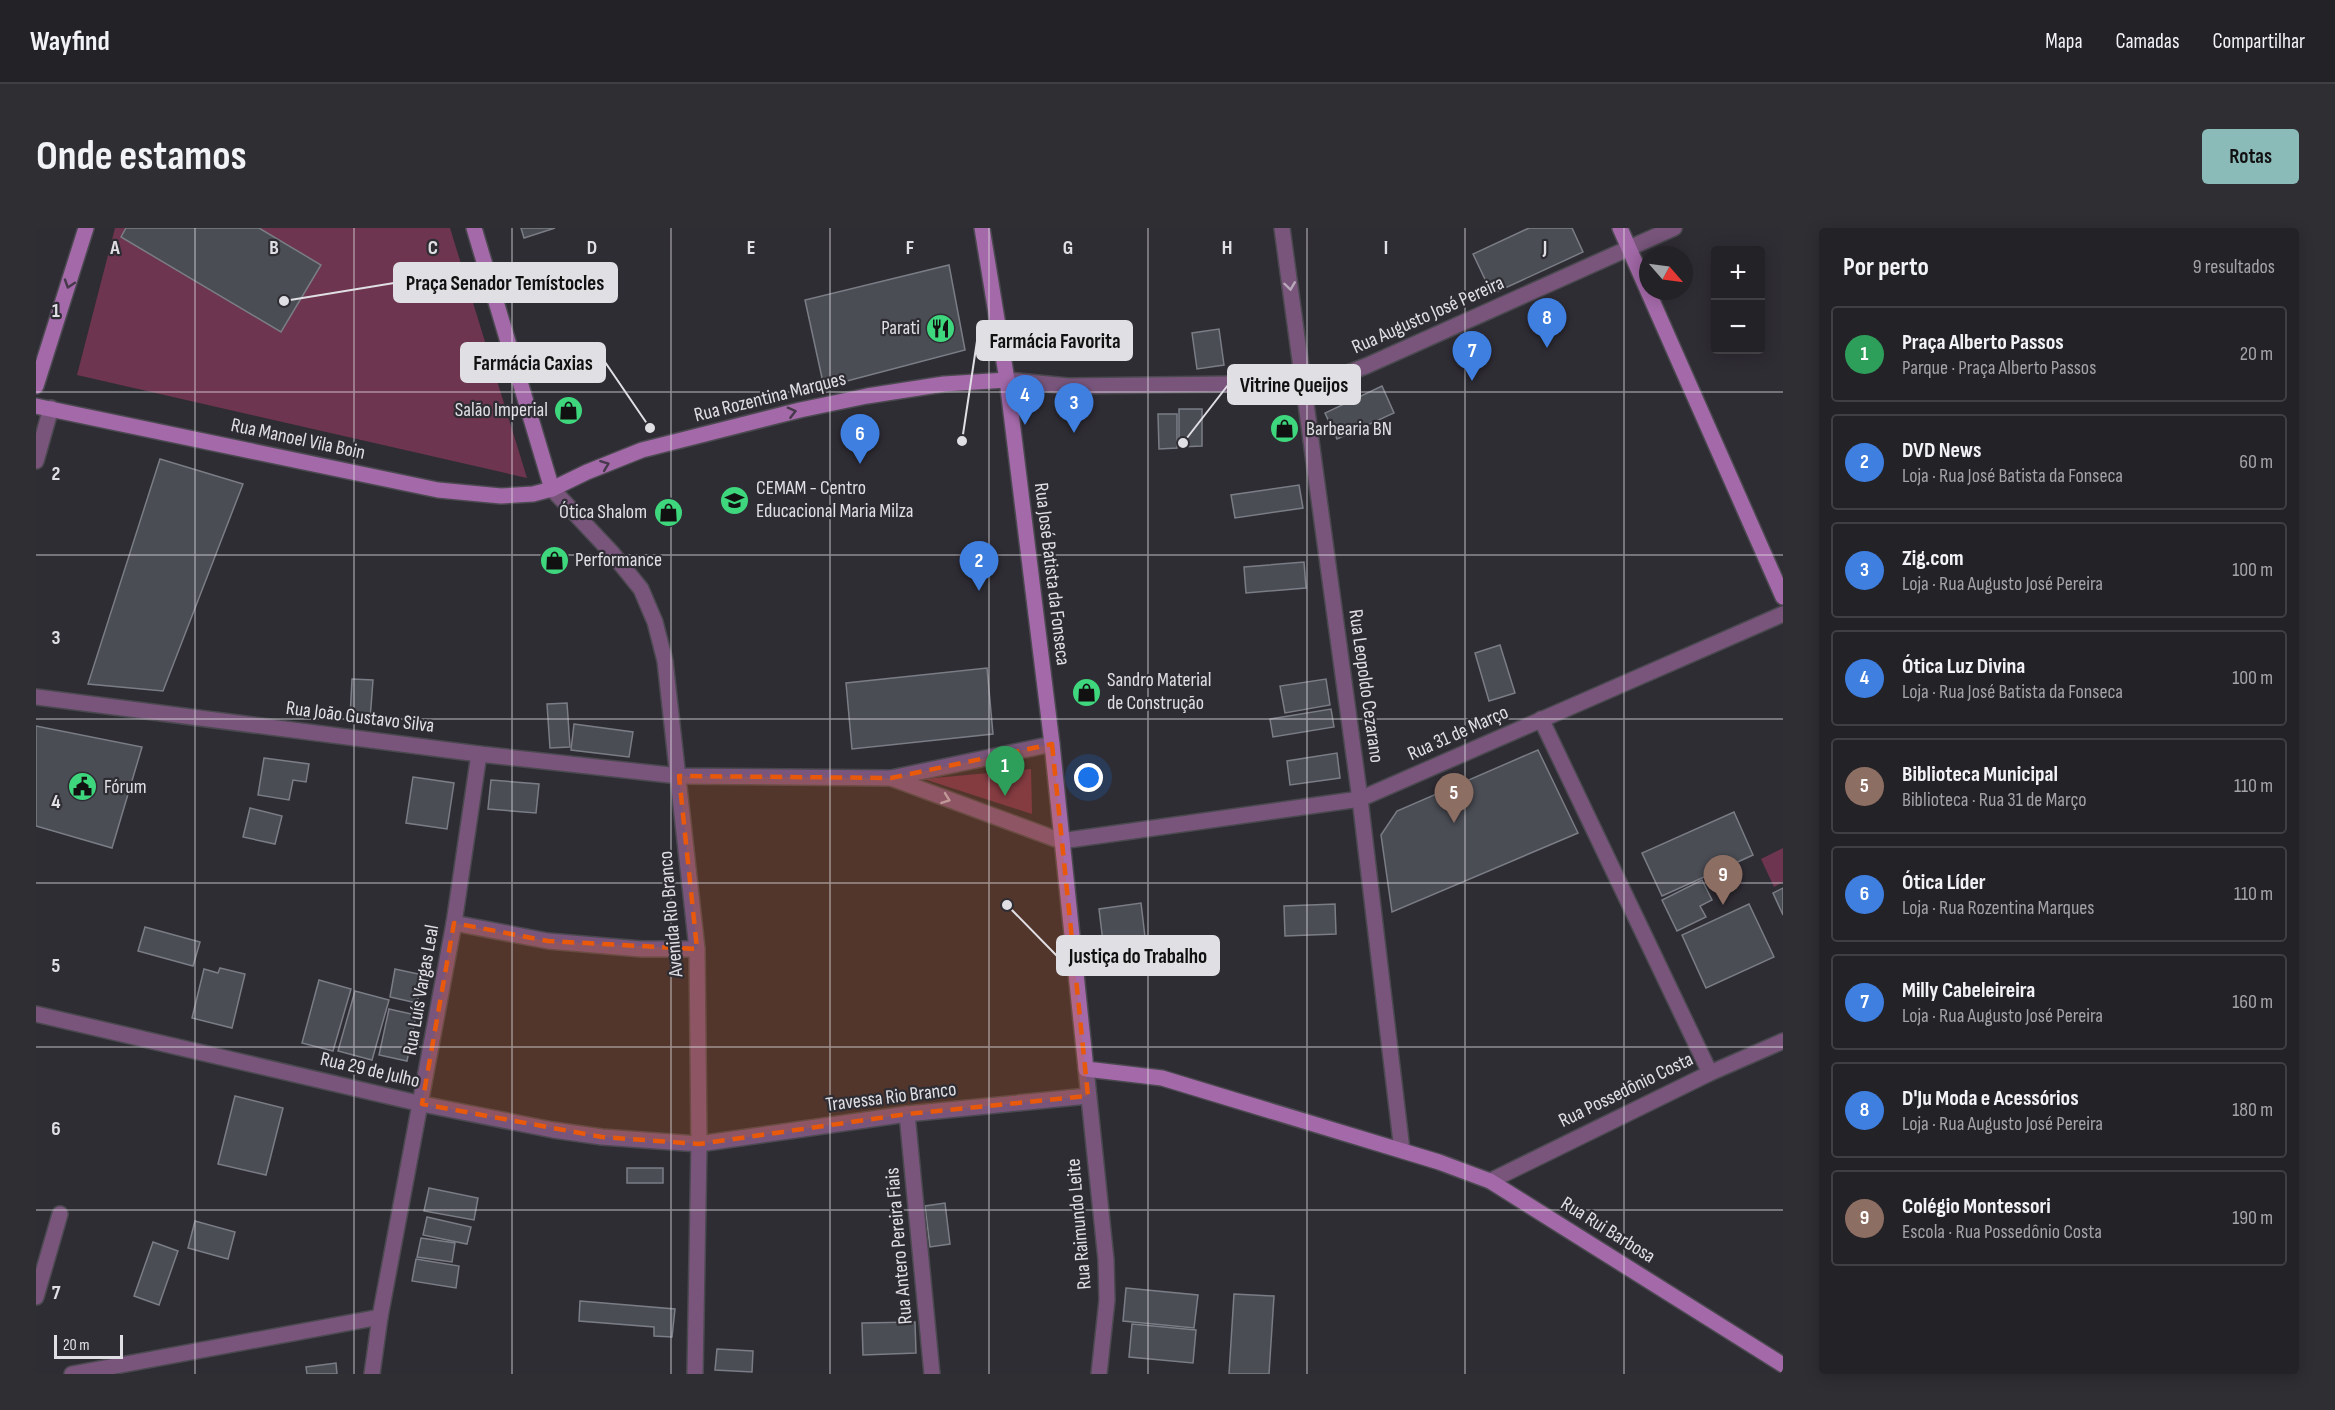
<!DOCTYPE html>
<html lang="pt">
<head>
<meta charset="utf-8">
<style>
	:root { --surface:#232227; --page:#2f2f33; --text:#f1f3f6; --muted:#a3a4a7; --line:#403f44; --accent:#8bbbb9 }
	body { margin:0; font-family:"Sofia Sans Condensed",sans-serif; background:var(--page); color:var(--text) }
	.controls { position:absolute; right:18px; top:18px; display:grid; overflow:hidden; border-radius:6px; box-shadow:0 3px 15px #0003 }
	.controls button { width:54px; height:54px; display:grid; place-items:center; padding:0; border:0; border-bottom:2px solid var(--line); background:var(--surface); color:var(--text); font:30px sans-serif }
	.compass { position:absolute; left:1603px; top:18px; width:54px; height:54px; border-radius:50%; background:var(--surface); box-shadow:0 3px 15px #0003; rotate:118deg }
	.scale { position:absolute; left:18px; bottom:15px; width:69px; box-sizing:border-box; padding-left:6px; border:3px solid #e0dfe4; border-top:0; font-size:16px; line-height:21px; white-space:nowrap; color:#e0dfe4; -webkit-text-stroke:4px #2f2d34; paint-order:stroke }
	.you { position:absolute; left:1053px; top:550px; width:21px; height:21px; margin:-15px; border:4px solid #fff; border-radius:50%; background:#1a73e8; box-shadow:0 0 0 9px #1a73e833 }
	.badge { display:grid; place-items:center; width:39px; height:39px; border-radius:50%; background:var(--accent); color:#fff; font-size:20px; font-weight:700 }
	.pin { position:absolute; translate:-50% -50px; filter:drop-shadow(0 2px 3px #0008) }
	.pin::after { content:''; position:absolute; top:32px; width:21px; height:18px; background:inherit; clip-path:polygon(0 0,100% 0,50% 100%) }
	.list { margin:0; padding:0; list-style:none }
	h2 { display:flex; justify-content:space-between; align-items:center; height:78px; margin:0; padding:0 24px; font-size:26px }
	h2 small { font-size:20px; font-weight:400; color:var(--muted) }
	.list li { display:grid; grid-template-columns:39px 1fr auto; gap:18px; align-items:center; box-sizing:border-box; height:96px; margin:0 12px 12px; padding:0 12px; border:2px solid var(--line); border-radius:6px }
	.list b { display:block; font-size:22px; white-space:nowrap }
	.list p { margin:0; font-size:20px; white-space:nowrap; color:var(--muted) }
	.list em { font-size:20px; font-style:normal; color:var(--muted) }
	.map { position:relative; flex:none; width:1747px; height:1146px; overflow:hidden; border-radius:6px }
	header { display:flex; align-items:center; gap:36px; box-sizing:border-box; height:84px; padding:0 30px; background:var(--surface); border-bottom:2px solid var(--line) }
	header strong { font-size:28px }
	nav { display:flex; gap:33px; margin-inline-start:auto; font-size:21px }
	.intro { display:flex; align-items:center; justify-content:space-between; box-sizing:border-box; height:144px; padding:0 36px }
	h1 { margin:0; font-size:42px }
	.button { padding:15px 27px; border-radius:6px; background:var(--accent); color:#111; font-size:21px; font-weight:700 }
	main { display:flex; gap:36px; padding:0 36px }
	aside { flex:1; background:var(--surface); border-radius:6px; box-shadow:0 3px 15px #0003 }
	.map>svg:first-child { display:block }
	.green { fill:#6d354f }
	.building { fill:#4a4d54; stroke:#7a7d85; stroke-width:1.5 }
	.lines { fill:none; stroke-linecap:round; stroke-linejoin:round }
	.street-casing { stroke:#4b4950; stroke-width:18 }
	.secondary-casing { stroke:#4b4950; stroke-width:18 }
	.street { stroke:#79557c; stroke-width:15 }
	.secondary { stroke:#a369a8; stroke-width:15 }
	.oneway { stroke:#46394b }
	.oneway2 { stroke:#b7a8ba }
	.marked { fill:#e8590c; fill-opacity:0.2; stroke:#e8590c; stroke-width:4.5; stroke-dasharray:12 8; stroke-linejoin:round }
	.grid { fill:none; stroke:#e0dfe4; stroke-width:1.5; stroke-opacity:0.55 }
	.labels { text-anchor:middle; dominant-baseline:central; stroke-width:4.5; stroke-linejoin:round; paint-order:stroke }
	.street-label { font-size:20px; fill:#e0dfe4; stroke:#2f2d34 }
	.poi-label { font-size:20px; fill:#e0dfe4; stroke:#2f2d34; text-anchor:start }
	.grid-label { font-size:20px; text-anchor:middle; font-weight:bold; fill:#e0dfe4; stroke:#2f2d34; stroke-width:4.5; stroke-linejoin:round; paint-order:stroke }
	.leader { fill:none; stroke:#e0dfe4; stroke-width:2 }
	.callout-dot { fill:#e0dfe4; stroke:#2f2d34; stroke-width:2 }
	.callout { fill:#e0dfe4; stroke:#e0dfe4; stroke-width:2 }
	.callout-label { font-size:21px; text-anchor:middle; font-weight:bold; fill:#111 }
</style>
</head>
<body>
<header>
<strong>Wayfind</strong>
<nav><a>Mapa</a><a>Camadas</a><a>Compartilhar</a></nav>
</header>
<div class="intro"><h1>Onde estamos</h1><a class="button">Rotas</a></div>
<main>
<div class="map">
<svg width="1747" height="1146" viewBox="0 0 1747 1146">
	<rect width="100%" height="100%" fill="#2f2d34"/>
	<g class="green">
		<path d="M79,0H414L491,250L41,147Z"/>
		<path d="M995,541L996,586L888,551Z"/>
		<path d="M1747,620V654L1738,659L1725,631Z"/>
	</g>
	<g class="building">
		<path d="M90,0H223L285,37L245,104L85,9Z"/>
		<path d="M485,0H519L488,10Z"/>
		<path d="M1493,0H1536L1547,24L1456,66L1437,26Z"/>
		<path d="M913,37L929,122L788,159L769,72Z"/>
		<path d="M1183,101L1188,137L1161,141L1156,105Z"/>
		<path d="M1346,158L1358,185L1301,211L1289,185Z"/>
		<path d="M1143,181H1166V218L1143,219Z"/>
		<path d="M1122,186H1141V220L1123,221Z"/>
		<path d="M124,231L207,256L127,463L52,456Z"/>
		<path d="M1263,257L1267,280L1199,290L1195,267Z"/>
		<path d="M1268,334L1270,360L1210,365L1208,339Z"/>
		<path d="M1464,417L1479,465L1453,473L1439,425Z"/>
		<path d="M951,440L957,506L816,521L810,455Z"/>
		<path d="M316,451L337,452L334,492L314,490Z"/>
		<path d="M1290,451L1294,477L1249,485L1244,458Z"/>
		<path d="M531,475L534,519L514,520L511,476Z"/>
		<path d="M1295,481L1298,499L1237,509L1234,491Z"/>
		<path d="M538,496L597,504L593,529L535,522Z"/>
		<path d="M0,498L106,519L76,620L0,598Z"/>
		<path d="M1502,522L1542,605L1356,684L1345,607L1361,583Z"/>
		<path d="M1301,525L1304,550L1254,557L1251,533Z"/>
		<path d="M228,530L273,536L270,554L257,552L253,572L222,567Z"/>
		<path d="M377,549L418,555L411,601L370,595Z"/>
		<path d="M455,552L503,556L500,585L452,581Z"/>
		<path d="M214,580L246,588L239,616L207,609Z"/>
		<path d="M1698,584L1717,627L1626,668L1606,625Z"/>
		<path d="M1666,652L1676,672L1664,678L1670,689L1641,703L1626,672Z"/>
		<path d="M1747,660V687L1737,665Z"/>
		<path d="M1105,675L1109,709L1067,714L1063,681Z"/>
		<path d="M1299,676L1300,706L1249,708L1248,678Z"/>
		<path d="M1713,676L1738,729L1670,760L1646,707Z"/>
		<path d="M109,699L164,714L157,738L102,723Z"/>
		<path d="M184,740L209,746L196,800L156,790L168,741L182,745Z"/>
		<path d="M359,741L387,747L381,775L354,769Z"/>
		<path d="M283,752L315,761L297,823L266,815Z"/>
		<path d="M319,763L353,772L336,832L302,823Z"/>
		<path d="M353,781L380,787L371,833L343,827Z"/>
		<path d="M199,868L247,880L230,947L182,936Z"/>
		<rect x="591" y="940" width="36" height="15"/>
		<path d="M393,960L442,970L438,992L388,983Z"/>
		<path d="M909,975L914,1016L894,1019L889,978Z"/>
		<path d="M391,989L435,999L431,1016L387,1007Z"/>
		<path d="M159,993L199,1004L192,1031L152,1020Z"/>
		<path d="M385,1010L419,1015L416,1034L381,1029Z"/>
		<path d="M117,1014L142,1023L123,1077L98,1068Z"/>
		<path d="M380,1031L423,1038L420,1060L376,1053Z"/>
		<path d="M1090,1060L1162,1067L1158,1100L1087,1093Z"/>
		<path d="M1198,1066L1238,1068L1233,1146H1193Z"/>
		<path d="M544,1073L639,1081L636,1109L618,1108V1099L543,1093Z"/>
		<path d="M879,1094L880,1125L827,1127L826,1095Z"/>
		<path d="M1096,1096L1160,1102L1157,1135L1093,1129Z"/>
		<path d="M681,1121L717,1123L716,1144L679,1142Z"/>
		<path d="M300,1135L301,1146H271L270,1139Z"/>
	</g>
	<g class="lines">
		<defs>
			<g id="street">
				<path d="M1246,0L1324,571L1366,922"/>
				<path d="M971,152L1032,158L1268,155L1301,149L1330,138L1638,0"/>
				<path d="M0,233L15,180"/>
				<path d="M516,261L576,325L605,361L619,394L629,433L661,721L663,916L659,1146"/>
				<path d="M0,469L443,526L643,548L855,550L1016,516"/>
				<path d="M1505,491L1674,845"/>
				<path d="M855,550L1025,613L1324,571L1747,386"/>
				<path d="M418,695L512,713L605,721H661"/>
				<path d="M0,786L386,876L517,902L566,909L663,916L871,886L1052,868"/>
				<path d="M1050,841L1070,1032L1071,1072L1063,1146"/>
				<path d="M871,886L896,1146"/>
				<path d="M1454,953L1674,845L1747,813"/>
				<path d="M0,1069L24,986"/>
				<path d="M36,1146L344,1089"/>
				<path d="M336,1146L344,1089L418,695L443,526"/>
			</g>
			<g id="secondary">
				<path d="M438,0L516,261"/>
				<path d="M946,0L971,152L1016,516L1050,841L1126,850L1403,934L1454,953L1747,1137"/>
				<path d="M1584,0L1747,369"/>
				<path d="M0,158L50,0"/>
				<path d="M0,178L402,262L465,268L497,266L516,261L551,244L606,222L764,182L831,168L908,156L971,152"/>
			</g>
		</defs>
		<use href="#street" class="street-casing"/>
		<use href="#secondary" class="secondary-casing"/>
		<use href="#street" class="street"/>
		<use href="#secondary" class="secondary"/>
	</g>
	<defs><path id="oneway-chevron" d="M-2-3.5L2.5 0L-2 3.5" fill="none" stroke-width="1.6" stroke-linecap="round" stroke-linejoin="round" transform="scale(1.5)"/></defs>
	<g class="oneway">
		<use href="#oneway-chevron" transform="translate(33 56) rotate(108)"/>
		<use href="#oneway-chevron" transform="translate(756 184) rotate(-14)"/>
		<use href="#oneway-chevron" transform="translate(569 237) rotate(-21)"/>
	</g>
	<g class="oneway2">
		<use href="#oneway-chevron" transform="translate(1254 58) rotate(82)"/>
		<use href="#oneway-chevron" transform="translate(910 571) rotate(20)"/>
	</g>
	<path class="marked" d="M1016,516L1052,868L871,886L663,916L566,909L386,876L418,695L512,713L661,721L643,548L855,550Z"/>
	<path class="grid" d="M159,0V1146M318,0V1146M476,0V1146M635,0V1146M794,0V1146M953,0V1146M1112,0V1146M1271,0V1146M1429,0V1146M1588,0V1146M0,164H1747M0,327H1747M0,491H1747M0,655H1747M0,819H1747M0,982H1747"/>
	<defs>
		<symbol id="restaurant-disc" viewBox="-11 -11 22 22"><circle r="9.5" fill="#3ed77d" stroke="#2f2d34"/><path d="M-5-6h1v4h1v-4h1v4h1v-4h1v5L-1.5 .5V6h-2V.5L-5-1ZM5-6V6H3V1.5H1.5Q1.5-4 5-6Z" fill="#111"/></symbol>
		<symbol id="shop-disc" viewBox="-11 -11 22 22"><circle r="9.5" fill="#3ed77d" stroke="#2f2d34"/><path d="M-5-2.5h2.3a2.7 3.5 0 0 1 5.4 0H5L5.5 6h-11ZM-1.5-2.5h3a1.5 2.3 0 0 0-3 0Z" fill="#111"/></symbol>
		<symbol id="school-disc" viewBox="-11 -11 22 22"><circle r="9.5" fill="#3ed77d" stroke="#2f2d34"/><path d="M0-5L7-2L0 1L-7-2ZM-4 1L0 2.5L4 1V4Q0 6-4 4Z" fill="#111"/></symbol>
		<symbol id="civic-disc" viewBox="-11 -11 22 22"><circle r="9.5" fill="#3ed77d" stroke="#2f2d34"/><path d="M-.6-6.5H3V-4.5H.6V-3L4-1V1h2V6H-6V1h2V-1L-.6-3ZM-1.2 2.5V6h2.4V2.5Z" fill="#111"/></symbol>
	</defs>
	<g fill-rule="evenodd">
		<use href="#restaurant-disc" x="888" y="84" width="33" height="33"/>
		<use href="#shop-disc" x="516" y="166" width="33" height="33"/>
		<use href="#shop-disc" x="1232" y="184" width="33" height="33"/>
		<use href="#school-disc" x="682" y="256" width="33" height="33"/>
		<use href="#shop-disc" x="616" y="268" width="33" height="33"/>
		<use href="#shop-disc" x="502" y="316" width="33" height="33"/>
		<use href="#shop-disc" x="1034" y="448" width="33" height="33"/>
		<use href="#civic-disc" x="30" y="542" width="33" height="33"/>
	</g>
	<g class="labels">
		<g class="street-label">
			<text transform="translate(1392 87) rotate(-24)">Rua Augusto José Pereira</text>
			<text transform="translate(734 169) rotate(-14)">Rua Rozentina Marques</text>
			<text transform="translate(262 211) rotate(12)">Rua Manoel Vila Boin</text>
			<text transform="translate(1016 346) rotate(83)">Rua José Batista da Fonseca</text>
			<text transform="translate(1330 458) rotate(82)">Rua Leopoldo Cezarano</text>
			<text transform="translate(324 489) rotate(7)">Rua João Gustavo Silva</text>
			<text transform="translate(1422 505) rotate(-24)">Rua 31 de Março</text>
			<text transform="translate(635 686) rotate(-95)">Avenida Rio Branco</text>
			<text transform="translate(385 762) rotate(-80)">Rua Luís Vargas Leal</text>
			<text transform="translate(334 842) rotate(13)">Rua 29 de Julho</text>
			<text transform="translate(1590 862) rotate(-26)">Rua Possedônio Costa</text>
			<text transform="translate(855 869) rotate(-7)">Travessa Rio Branco</text>
			<text transform="translate(1043 996) rotate(-95)">Rua Raimundo Leite</text>
			<text transform="translate(1572 1002) rotate(32)">Rua Rui Barbosa</text>
			<text transform="translate(863 1018) rotate(-95)">Rua Antero Pereira Fiais</text>
		</g>
		<g class="poi-label">
			<text x="884" y="100" text-anchor="end">Parati</text>
			<text x="512" y="182" text-anchor="end">Salão Imperial</text>
			<text x="1270" y="201">Barbearia BN</text>
			<text x="720" y="260">CEMAM - Centro<tspan x="720" dy="23">Educacional Maria Milza</tspan></text>
			<text x="611" y="284" text-anchor="end">Ótica Shalom</text>
			<text x="539" y="332">Performance</text>
			<text x="1071" y="452">Sandro Material<tspan x="1071" dy="23">de Construção</tspan></text>
			<text x="68" y="559">Fórum</text>
		</g>
	</g>
	<g class="grid-label">
		<text x="79" y="26">A</text>
		<text x="238" y="26">B</text>
		<text x="397" y="26">C</text>
		<text x="556" y="26">D</text>
		<text x="715" y="26">E</text>
		<text x="874" y="26">F</text>
		<text x="1032" y="26">G</text>
		<text x="1191" y="26">H</text>
		<text x="1350" y="26">I</text>
		<text x="1509" y="26">J</text>
		<text x="20" y="89">1</text>
		<text x="20" y="252">2</text>
		<text x="20" y="416">3</text>
		<text x="20" y="580">4</text>
		<text x="20" y="744">5</text>
		<text x="20" y="907">6</text>
		<text x="20" y="1071">7</text>
	</g>
	<path class="leader" d="M248 73L358 55M926 213L941 113M614 200L569 134M1147 215L1192 157M971 677L1021 728"/>
	<g class="callout-dot">
		<circle cx="248" cy="73" r="6"/>
		<circle cx="926" cy="213" r="6"/>
		<circle cx="614" cy="200" r="6"/>
		<circle cx="1147" cy="215" r="6"/>
		<circle cx="971" cy="677" r="6"/>
	</g>
	<g class="callout">
		<rect x="358" y="35" width="223" height="39" rx="6"/>
		<rect x="941" y="93" width="155" height="39" rx="6"/>
		<rect x="425" y="115" width="144" height="39" rx="6"/>
		<rect x="1192" y="137" width="132" height="39" rx="6"/>
		<rect x="1021" y="708" width="162" height="39" rx="6"/>
	</g>
	<g class="callout-label">
		<text x="469" y="62">Praça Senador Temístocles</text>
		<text x="1019" y="120">Farmácia Favorita</text>
		<text x="497" y="142">Farmácia Caxias</text>
		<text x="1258" y="164">Vitrine Queijos</text>
		<text x="1102" y="735">Justiça do Trabalho</text>
	</g>
</svg>
<div class="controls">
<button>+</button>
<button>−</button>
</div>
<svg class="compass" viewBox="-18 -18 36 36"><path d="M0-13l5 13h-10z" fill="#e53935"/><path d="M0 13l5-13h-10z" fill="#a3a4a7"/></svg>
<div class="scale">20 m</div>
<div class="you"></div>
<div class="pin badge" style="left:969px;top:568px;background:#2e9e5b">1</div>
<div class="pin badge" style="left:943px;top:363px;background:#3f7fe0">2</div>
<div class="pin badge" style="left:1038px;top:205px;background:#3f7fe0">3</div>
<div class="pin badge" style="left:989px;top:197px;background:#3f7fe0">4</div>
<div class="pin badge" style="left:1418px;top:595px;background:#8d6e63">5</div>
<div class="pin badge" style="left:824px;top:236px;background:#3f7fe0">6</div>
<div class="pin badge" style="left:1436px;top:153px;background:#3f7fe0">7</div>
<div class="pin badge" style="left:1511px;top:120px;background:#3f7fe0">8</div>
<div class="pin badge" style="left:1687px;top:677px;background:#8d6e63">9</div>
</div>
<aside>
<h2>Por perto<small>9 resultados</small></h2>
<ul class="list">
<li><span class="badge" style="background:#2e9e5b">1</span><div><b>Praça Alberto Passos</b><p>Parque · Praça Alberto Passos</p></div><em>20 m</em></li>
<li><span class="badge" style="background:#3f7fe0">2</span><div><b>DVD News</b><p>Loja · Rua José Batista da Fonseca</p></div><em>60 m</em></li>
<li><span class="badge" style="background:#3f7fe0">3</span><div><b>Zig.com</b><p>Loja · Rua Augusto José Pereira</p></div><em>100 m</em></li>
<li><span class="badge" style="background:#3f7fe0">4</span><div><b>Ótica Luz Divina</b><p>Loja · Rua José Batista da Fonseca</p></div><em>100 m</em></li>
<li><span class="badge" style="background:#8d6e63">5</span><div><b>Biblioteca Municipal</b><p>Biblioteca · Rua 31 de Março</p></div><em>110 m</em></li>
<li><span class="badge" style="background:#3f7fe0">6</span><div><b>Ótica Líder</b><p>Loja · Rua Rozentina Marques</p></div><em>110 m</em></li>
<li><span class="badge" style="background:#3f7fe0">7</span><div><b>Milly Cabeleireira</b><p>Loja · Rua Augusto José Pereira</p></div><em>160 m</em></li>
<li><span class="badge" style="background:#3f7fe0">8</span><div><b>D'Ju Moda e Acessórios</b><p>Loja · Rua Augusto José Pereira</p></div><em>180 m</em></li>
<li><span class="badge" style="background:#8d6e63">9</span><div><b>Colégio Montessori</b><p>Escola · Rua Possedônio Costa</p></div><em>190 m</em></li>
</ul>
</aside>
</main>
</body>
</html>
